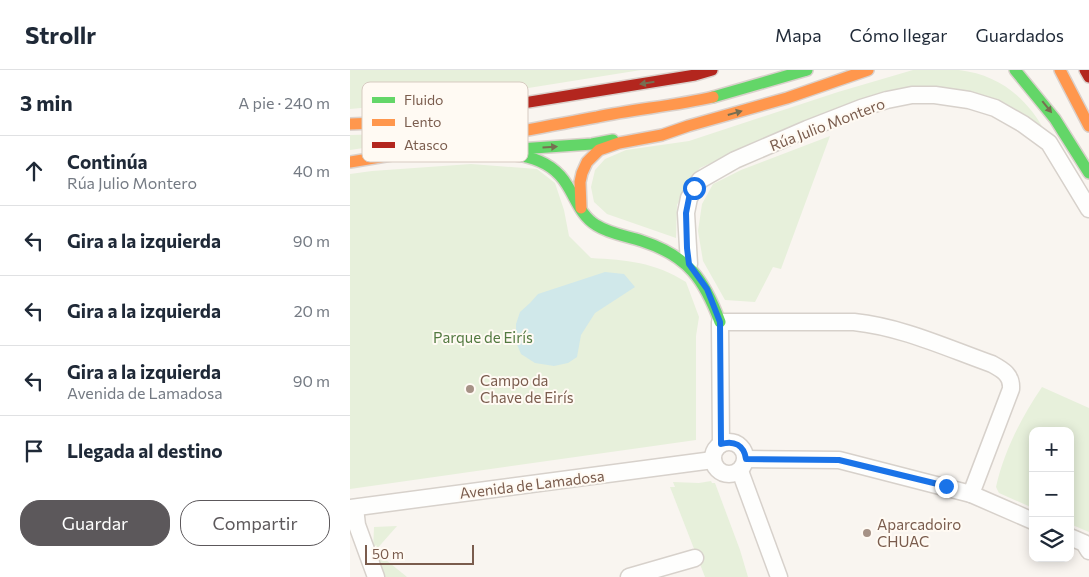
<!DOCTYPE html>
<html lang="es">
<head>
<meta charset="utf-8">
<style>
	:root { --surface:#fff; --page:#f6f6f7; --text:#1f2937; --muted:#747a83; --line:#e0e1e3; --accent:#5c585b }
	body { margin:0; font-family:Commissioner,sans-serif; background:var(--page); color:var(--text) }
	.controls { position:absolute; right:15px; bottom:15px; display:grid; overflow:hidden; border-radius:10px; box-shadow:0 2px 12px #0003 }
	.controls button { width:45px; height:45px; display:grid; place-items:center; padding:0; border:0; border-bottom:1px solid var(--line); background:var(--surface); color:var(--text); font:25px sans-serif }
	.scale { position:absolute; left:15px; bottom:12px; width:109px; box-sizing:border-box; padding-left:5px; border:2px solid #7a5c4d; border-top:0; font-size:14px; line-height:18px; white-space:nowrap; color:#7a5c4d; -webkit-text-stroke:4px #fffaf3; paint-order:stroke }
	.stop { position:absolute; width:15px; height:15px; margin:-11px; border:4px solid #1a73e8; border-radius:50%; background:#fff }
	.stop.end { background:#1a73e8; border-color:#fff; box-shadow:0 1px 5px #0008 }
	.list { margin:0; padding:0; list-style:none }
	h2 { display:flex; justify-content:space-between; align-items:center; height:65px; margin:0; padding:0 20px; font-size:21px }
	h2 small { font-size:16px; font-weight:400; color:var(--muted) }
	.list li { display:grid; grid-template-columns:32px 1fr auto; gap:15px; align-items:center; box-sizing:border-box; height:70px; padding:0 20px; border-top:1px solid var(--line) }
	.list b { display:block; font-size:19px; white-space:nowrap }
	.list p { margin:0; font-size:16px; white-space:nowrap; color:var(--muted) }
	.list em { font-size:16px; font-style:normal; color:var(--muted) }
	.actions { display:flex; gap:10px; padding:15px 20px }
	.actions a { flex:1; padding:11px 0; border:1px solid var(--accent); border-radius:20px; text-align:center; font-size:18px; color:var(--accent) }
	.actions .main { background:var(--accent); color:#fff }
	.icon { flex:none; width:28px; height:28px; fill:none; stroke:currentColor; stroke-width:2; stroke-linecap:round; stroke-linejoin:round }
	.map { position:relative; flex:none; width:739px; height:507px; overflow:hidden }
	header { display:flex; align-items:center; gap:30px; box-sizing:border-box; height:70px; padding:0 25px; background:var(--surface); border-bottom:1px solid var(--line) }
	header strong { font-size:24px }
	nav { display:flex; gap:28px; margin-inline-start:auto; font-size:18px }
	main { display:flex }
	aside { flex:1; background:var(--surface) }
	.map>svg:first-child { display:block }
	.green { fill:#e7f0db }
	.water { fill:#d0e8ea }
	.lines { fill:none; stroke-linecap:round; stroke-linejoin:round }
	.street-casing { stroke:#d7d1cb; stroke-width:19 }
	.fast-casing { stroke:#dad1cc; stroke-width:14 }
	.slow-casing { stroke:#dad1cc; stroke-width:14 }
	.jam-casing { stroke:#dad1cc; stroke-width:14 }
	.street { stroke:#fefefd; stroke-width:16 }
	.fast { stroke:#63d668; stroke-width:11 }
	.slow { stroke:#ff974d; stroke-width:11 }
	.jam { stroke:#b3261e; stroke-width:11 }
	.oneway { fill:#776e51 }
	.route { stroke:#1a73e8; stroke-width:6 }
	.poi-dot { fill:#a69286; stroke:#fffaf3; stroke-width:2 }
	.labels { text-anchor:middle; dominant-baseline:central; stroke-width:4; stroke-linejoin:round; paint-order:stroke }
	.street-label { font-size:15px; fill:#7a5c4d; stroke:#fffaf3 }
	.park-label { font-size:15px; fill:#537a41; stroke:#fffaf3 }
	.poi-label { font-size:15px; fill:#7a5c4d; stroke:#fffaf3; text-anchor:start }
	.key { fill:#fffaf3; stroke:#d7cbc1; stroke-width:1 }
	.key-label { font-size:14px; fill:#7a5c4d }
</style>
</head>
<body>
<header>
<strong>Strollr</strong>
<nav><a>Mapa</a><a>Cómo llegar</a><a>Guardados</a></nav>
</header>
<main>
<aside>
<h2>3 min<small>A pie · 240 m</small></h2>
<ul class="list">
<li><svg class="icon" aria-label="ahead" viewBox="0 0 24 24"><path d="M12 20V5M6 11l6-6 6 6"/></svg><div><b>Continúa</b><p>Rúa Julio Montero</p></div><em>40 m</em></li>
<li><svg class="icon" aria-label="left" viewBox="0 0 24 24"><path d="M17 20v-9H6M10 6l-5 5 5 5"/></svg><div><b>Gira a la izquierda</b></div><em>90 m</em></li>
<li><svg class="icon" aria-label="left" viewBox="0 0 24 24"><path d="M17 20v-9H6M10 6l-5 5 5 5"/></svg><div><b>Gira a la izquierda</b></div><em>20 m</em></li>
<li><svg class="icon" aria-label="left" viewBox="0 0 24 24"><path d="M17 20v-9H6M10 6l-5 5 5 5"/></svg><div><b>Gira a la izquierda</b><p>Avenida de Lamadosa</p></div><em>90 m</em></li>
<li><svg class="icon" aria-label="arrive" viewBox="0 0 24 24"><path d="M6 21V4h12l-3 4 3 4H6"/></svg><div><b>Llegada al destino</b></div></li>
</ul>
<div class="actions"><a class="main">Guardar</a><a>Compartir</a></div>
</aside>
<div class="map">
<svg width="739" height="507" viewBox="0 0 739 507">
	<rect width="100%" height="100%" fill="#f9f5f0"/>
	<g class="green">
		<path d="M0,0H291L109,29L0,39Z"/>
		<path d="M563,0C578,0 594,0 609,0C650,5 677,28 696,63L669,42L639,31L569,17L393,79L350,98L339,112L327,135L326,168L257,144L244,132L241,117L245,100L255,89L276,80L339,71L488,22Z"/>
		<path d="M37,64L40,66L41,74L0,80V65Z"/>
		<path d="M480,66L431,199L423,197L405,232L375,230L353,191L348,161L352,134L363,114L391,100Z"/>
		<path d="M121,94L187,99L205,113L214,140L219,166L241,188C277,190 304,192 336,212L349,247L346,266V370L0,419V104L22,101Z"/>
		<path d="M692,317L739,338V462L720,454V361H683V438L649,423L646,417C654,381 671,348 692,317Z"/>
		<path d="M361,411L362,413H365L390,480L398,507H355L320,417H325L323,412L349,413Z"/>
		<path d="M47,456L25,481L57,507H35L23,481L24,457Z"/>
	</g>
	<path class="water" d="M255,202L274,204L285,217L245,243L231,265L227,287L218,293L204,296L185,293L171,284L166,272V254L170,242L180,233L188,224Z"/>
	<g class="lines">
		<defs>
			<g id="street">
				<path d="M339,194L336,143L339,128L350,110L385,90L457,59L511,38L537,30L562,25H585L619,30L645,38L673,54L699,73L739,139"/>
				<circle cx="379" cy="388" r="16"/>
				<path d="M371,374L370,252H504C552,257 597,278 642,294C653,300 662,305 661,319L621,424"/>
				<path d="M396,389L489,390L621,424L683,451"/>
				<path d="M390,401L429,507"/>
				<path d="M0,438L363,390"/>
				<path d="M5,438L7,455L26,507"/>
				<path d="M720,467L734,473L739,481"/>
				<path d="M279,507L345,488"/>
			</g>
			<g id="fast">
				<path d="M665,0L705,49L739,103"/>
				<path d="M363,27L457,0"/>
				<path d="M169,79L242,74L263,70"/>
				<path d="M110,83C148,84 195,78 217,115C226,129 231,146 246,155C260,164 277,166 292,171C338,186 354,209 370,252"/>
			</g>
			<g id="slow">
				<path d="M710,0L739,56"/>
				<path d="M0,54L80,51"/>
				<path d="M0,92C83,79 165,62 247,47C285,39 324,36 363,27"/>
				<path d="M231,138L230,112L232,103L237,92L249,80L269,73L312,65L338,56L437,28L518,0"/>
			</g>
			<g id="jam">
				<path d="M735,0L739,7"/>
				<path d="M63,51L345,5L362,0"/>
			</g>
		</defs>
		<use href="#street" class="street-casing"/>
		<use href="#fast" class="fast-casing"/>
		<use href="#slow" class="slow-casing"/>
		<use href="#jam" class="jam-casing"/>
		<use href="#street" class="street"/>
		<use href="#fast" class="fast"/>
		<use href="#slow" class="slow"/>
		<use href="#jam" class="jam"/>
	</g>
	<defs><path id="oneway-solid" d="M-6-.8H1V-3.2L6.5 0L1 3.2V.8H-6Z" transform="scale(1.25)"/></defs>
	<g class="oneway">
		<use href="#oneway-solid" transform="translate(297 13) rotate(171)"/>
		<use href="#oneway-solid" transform="translate(697 37) rotate(51)"/>
		<use href="#oneway-solid" transform="translate(385 43) rotate(-16)"/>
		<use href="#oneway-solid" transform="translate(200 77) rotate(-4)"/>
	</g>
	<g class="lines">
		<path class="route" d="M344,118L339,128L336,143L337,178L339,194L357,219L370,252L371,374C384,370 394,375 396,389L489,390L596,416"/>
	</g>
	<g class="poi-dot">
		<circle cx="120" cy="319" r="5"/>
		<circle cx="517" cy="463" r="5"/>
	</g>
	<g class="labels">
		<g class="street-label">
			<text transform="translate(477 54) rotate(-21)">Rúa Julio Montero</text>
			<text transform="translate(182 414) rotate(-7)">Avenida de Lamadosa</text>
		</g>
		<g class="park-label">
			<text x="133" y="267">Parque de Eirís</text>
		</g>
		<g class="poi-label">
			<text x="130" y="310">Campo da<tspan x="130" dy="17">Chave de Eirís</tspan></text>
			<text x="527" y="454">Aparcadoiro<tspan x="527" dy="17">CHUAC</tspan></text>
		</g>
	</g>
	<rect x="12" y="12" width="166" height="80" rx="8" class="key"/>
	<rect x="22" y="27" width="23" height="6" fill="#63d668"/>
	<rect x="22" y="49" width="23" height="7" fill="#ff974d"/>
	<rect x="22" y="72" width="23" height="6" fill="#b3261e"/>
	<g class="key-label">
		<text x="54" y="35">Fluido</text>
		<text x="54" y="57">Lento</text>
		<text x="54" y="80">Atasco</text>
	</g>
</svg>
<div class="controls">
<button>+</button>
<button>−</button>
<button><svg class="icon" aria-label="layers" viewBox="0 0 24 24"><path d="M12 4l9 5-9 5-9-5zM3 14l9 5 9-5"/></svg></button>
</div>
<div class="scale">50 m</div>
<div class="stop" style="left:344px;top:118px"></div>
<div class="stop end" style="left:596px;top:416px"></div>
</div>
</main>
</body>
</html>
